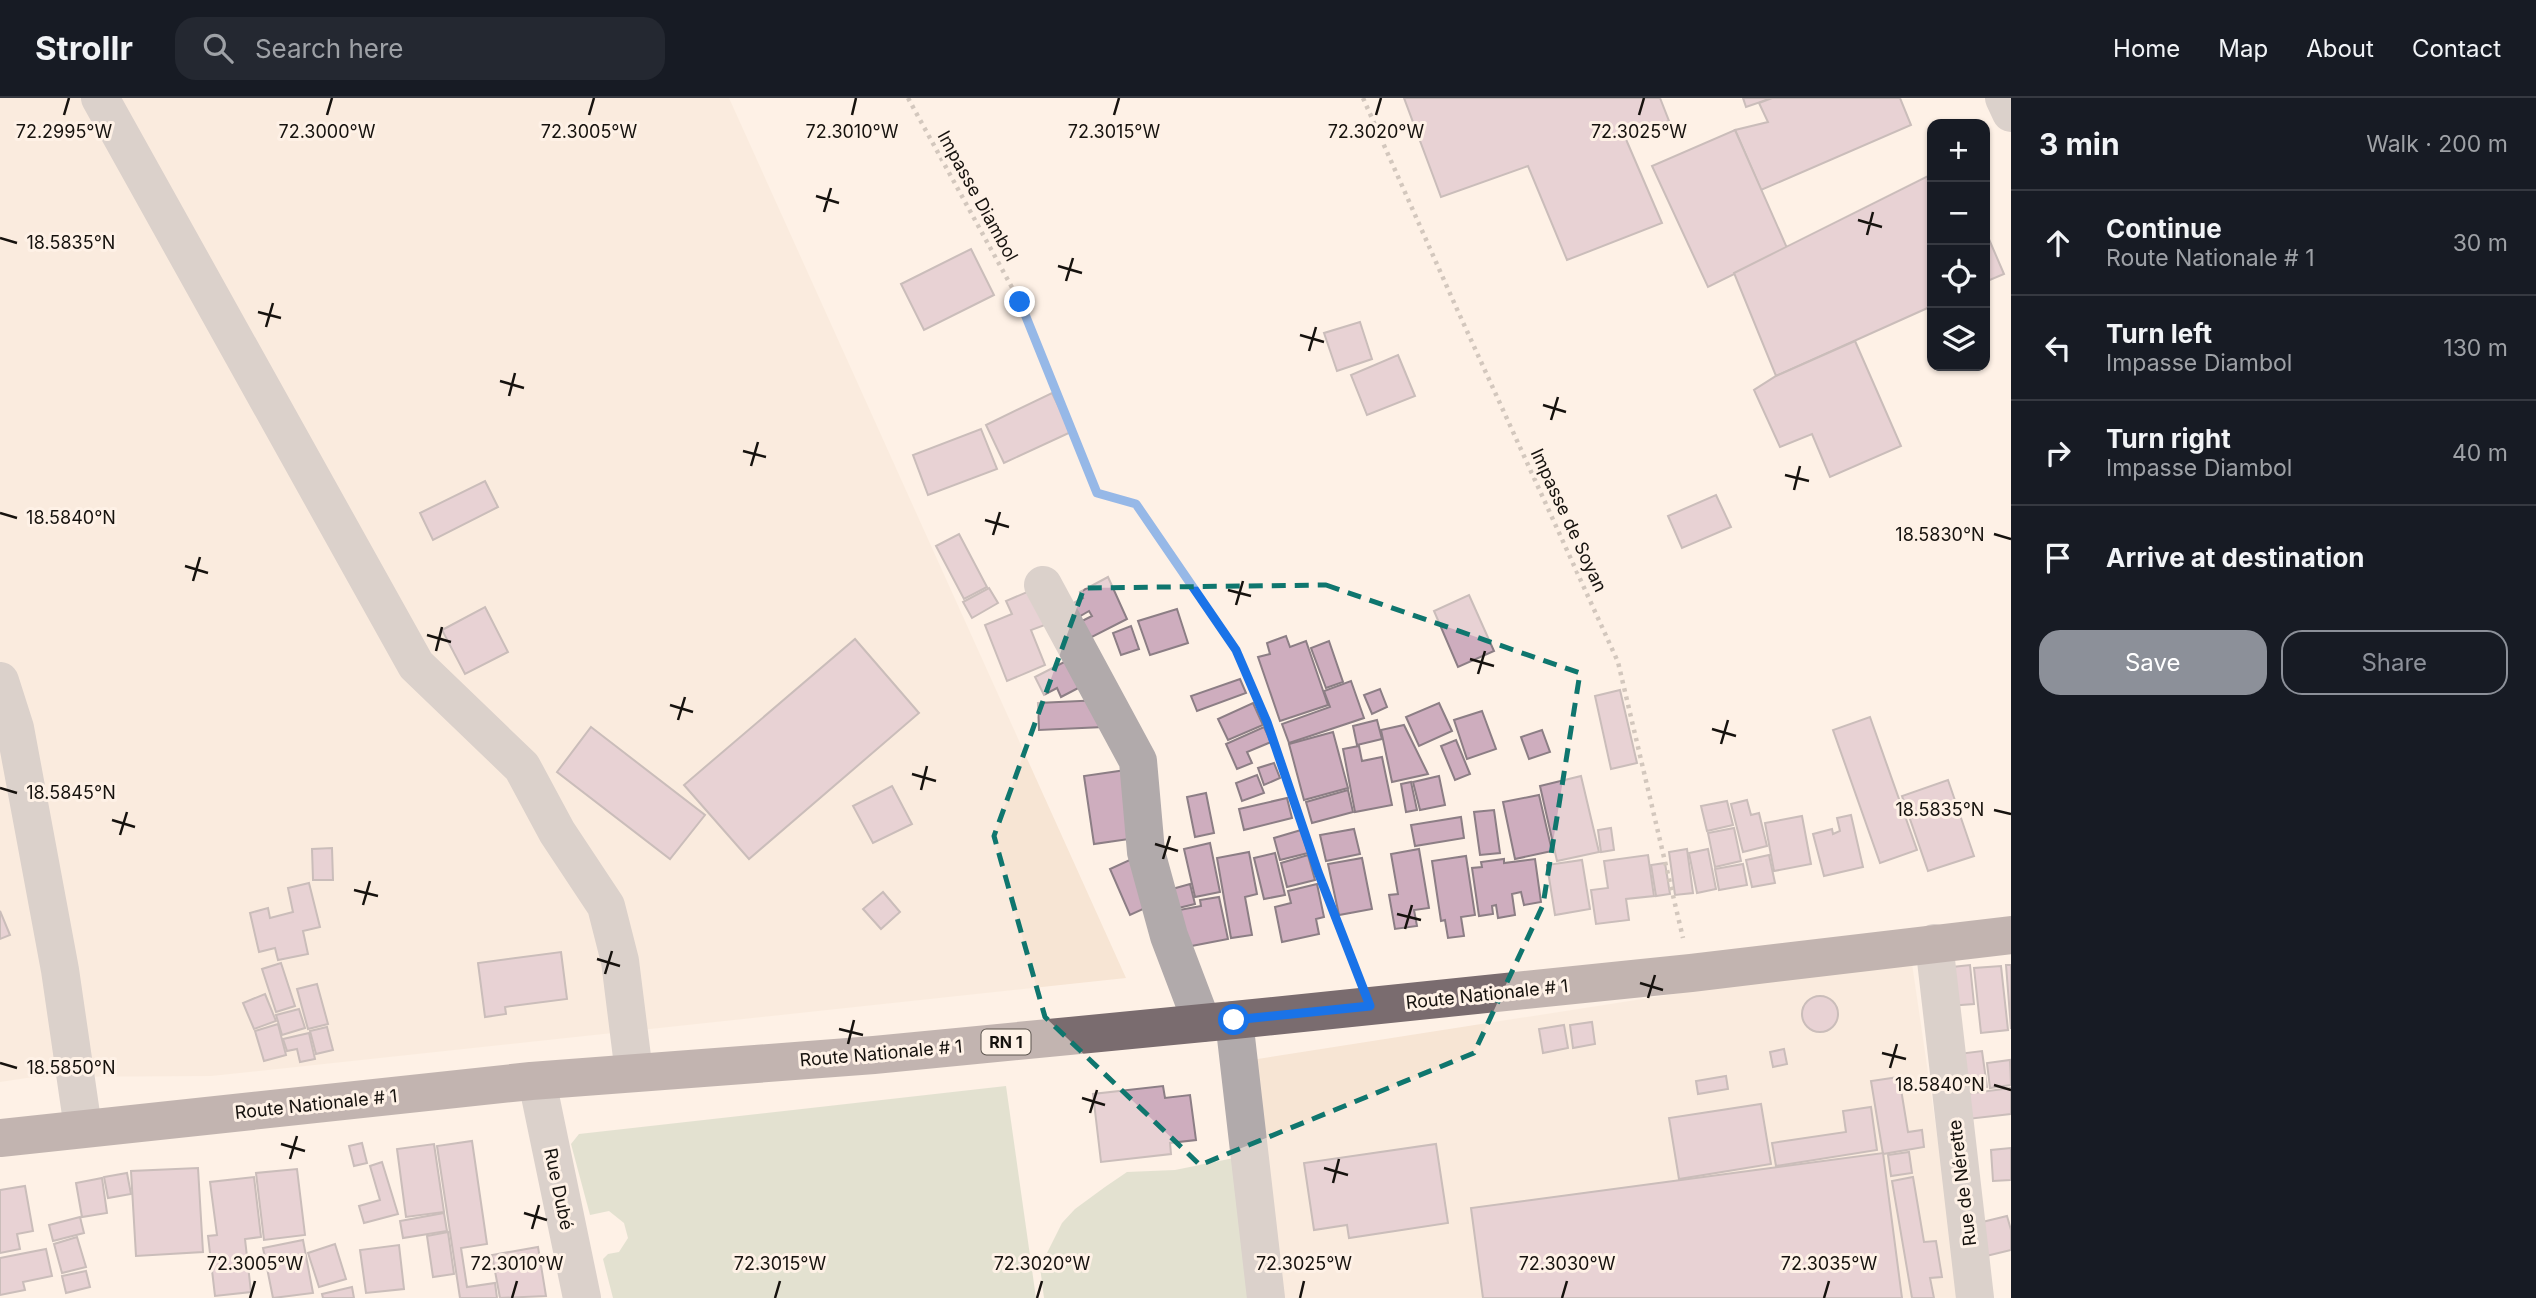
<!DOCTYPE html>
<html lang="en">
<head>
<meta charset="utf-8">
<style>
	:root { --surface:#171b24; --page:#242831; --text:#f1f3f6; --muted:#9ea1a6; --line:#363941; --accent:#8c9099 }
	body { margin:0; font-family:Inter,sans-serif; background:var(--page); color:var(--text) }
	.controls { position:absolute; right:21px; top:21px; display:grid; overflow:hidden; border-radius:14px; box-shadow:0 2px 5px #0004 }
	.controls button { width:63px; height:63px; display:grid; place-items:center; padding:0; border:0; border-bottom:2px solid var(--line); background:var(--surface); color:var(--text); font:35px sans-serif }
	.stop { position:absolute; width:21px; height:21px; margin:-16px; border:5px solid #1a73e8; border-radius:50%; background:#fff }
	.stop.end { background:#1a73e8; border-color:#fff; box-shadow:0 2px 7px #0008 }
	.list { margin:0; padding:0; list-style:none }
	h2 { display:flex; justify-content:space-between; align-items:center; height:91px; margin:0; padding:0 28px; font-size:30px }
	h2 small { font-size:23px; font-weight:400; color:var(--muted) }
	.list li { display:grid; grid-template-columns:46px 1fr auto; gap:21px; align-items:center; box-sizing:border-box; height:105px; padding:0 28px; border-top:2px solid var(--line) }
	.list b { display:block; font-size:26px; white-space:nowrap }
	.list p { margin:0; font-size:23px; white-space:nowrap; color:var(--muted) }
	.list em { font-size:23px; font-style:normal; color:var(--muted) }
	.actions { display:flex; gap:14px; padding:21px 28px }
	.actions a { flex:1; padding:16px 0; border:2px solid var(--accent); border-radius:21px; text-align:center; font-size:24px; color:var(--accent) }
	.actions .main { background:var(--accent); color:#fff }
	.icon { flex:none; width:38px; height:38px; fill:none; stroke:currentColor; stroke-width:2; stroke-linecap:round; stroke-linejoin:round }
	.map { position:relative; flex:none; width:2011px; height:1200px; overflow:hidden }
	header { display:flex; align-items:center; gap:42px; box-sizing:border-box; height:98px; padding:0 35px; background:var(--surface); border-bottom:2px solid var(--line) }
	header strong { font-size:33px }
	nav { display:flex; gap:38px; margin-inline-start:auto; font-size:24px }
	.search { width:490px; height:63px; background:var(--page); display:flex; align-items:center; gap:18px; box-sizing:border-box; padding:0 24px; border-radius:21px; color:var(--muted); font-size:26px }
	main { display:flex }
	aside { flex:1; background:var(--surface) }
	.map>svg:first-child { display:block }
	.built { fill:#f7e5d4 }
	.green { fill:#c3cfb7 }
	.building { fill:#ceadbe; stroke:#8c7e85; stroke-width:2 }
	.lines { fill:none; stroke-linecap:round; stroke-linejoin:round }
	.path { stroke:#9f958d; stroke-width:4.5; stroke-dasharray:3.5 5; stroke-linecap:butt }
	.minor { stroke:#b1aaab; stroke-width:38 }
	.major { stroke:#7a6c6f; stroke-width:38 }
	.route { stroke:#1a73e8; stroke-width:9 }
	.marked { fill:none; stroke:#0f766e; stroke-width:5; stroke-dasharray:14 9; stroke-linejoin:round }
	.ticks { fill:none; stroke:#16120e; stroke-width:2.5 }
	.labels { text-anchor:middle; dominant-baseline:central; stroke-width:6; stroke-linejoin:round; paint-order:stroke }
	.shield { fill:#fef1e6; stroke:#5c554f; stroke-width:2 }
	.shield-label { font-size:16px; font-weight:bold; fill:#16120e }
	.street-label { font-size:18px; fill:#16120e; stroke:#fef1e6 }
	.ticks-label { font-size:18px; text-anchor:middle; fill:#16120e; stroke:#fef1e6; stroke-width:6; stroke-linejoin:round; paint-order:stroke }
</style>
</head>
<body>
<header>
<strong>Strollr</strong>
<div class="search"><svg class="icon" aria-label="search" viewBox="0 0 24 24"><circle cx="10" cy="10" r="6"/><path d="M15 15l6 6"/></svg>Search here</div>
<nav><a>Home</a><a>Map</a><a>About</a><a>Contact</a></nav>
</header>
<main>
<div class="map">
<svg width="2011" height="1200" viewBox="0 0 2011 1200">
	<rect width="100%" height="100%" fill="#fef1e6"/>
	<g class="built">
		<path d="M0,0H729L1126,880L211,978L33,979L0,984Z"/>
		<path d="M1911,859L1961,1200H1258L1232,965Z"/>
	</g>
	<g class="green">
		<path d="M1006,988L1036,1200H613L603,1161L608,1156L619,1154L628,1140L624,1125L609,1113L590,1117L571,1046L579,1036Z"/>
		<path d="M1234,1060L1250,1200H1044L1040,1169L1062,1125L1075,1111L1105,1089L1127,1074L1175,1072Z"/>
	</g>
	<g class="building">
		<path d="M1404,0H1660L1669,23L1625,39L1662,125L1567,162L1528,68L1441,99Z"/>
		<path d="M1743,0H1772L1746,9Z"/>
		<path d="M1772,0H1900L1911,27L1761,92L1735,32L1768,24L1759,5Z"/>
		<path d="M1735,32L1787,150L1708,189L1652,68Z"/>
		<path d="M1932,76V208L1776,278L1734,175Z"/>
		<path d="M1985,132L2004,176L1985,184Z"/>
		<path d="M971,151L994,197L924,232L901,186Z"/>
		<path d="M1360,224L1372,261L1337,273L1324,235Z"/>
		<path d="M1855,243L1901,348L1830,379L1812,336L1780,349L1754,292L1776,278Z"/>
		<path d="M1398,257L1415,298L1367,317L1351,277Z"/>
		<path d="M1052,295L1071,334L1004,365L986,327Z"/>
		<path d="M981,331L997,371L928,397L913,357Z"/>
		<path d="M485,383L498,409L433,442L420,415Z"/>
		<path d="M1716,397L1731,429L1682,450L1668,418Z"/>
		<path d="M959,436L987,489L964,501L936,448Z"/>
		<path d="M1108,479L1127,521L1086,542L1078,525L1092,518L1089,513L1075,521L1068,508L1083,500L1080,494Z"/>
		<path d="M1039,489L1053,524L1031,532L1045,567L1007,583L985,527L1012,516L1006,503Z"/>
		<path d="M989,490L998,505L972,520L963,504Z"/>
		<path d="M1469,497L1494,553L1458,569L1434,513Z"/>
		<path d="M485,509L508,554L465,576L442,532Z"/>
		<path d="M1177,511L1188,545L1150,557L1138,523Z"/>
		<path d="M1131,528L1139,551L1121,557L1113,535Z"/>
		<path d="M1286,538L1290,549L1306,543L1328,607L1280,623L1258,559L1270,556L1267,545Z"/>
		<path d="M855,541L919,615L749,761L684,687Z"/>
		<path d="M1329,543L1343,584L1326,590L1311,550Z"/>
		<path d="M1070,561L1084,587L1061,599L1057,590L1044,597L1035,579Z"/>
		<path d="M1240,581L1246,595L1197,613L1191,598Z"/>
		<path d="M1351,583L1364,620L1289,645L1282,626L1330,609L1324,593Z"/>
		<path d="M1380,591L1387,609L1372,616L1364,597Z"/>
		<path d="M1620,592L1637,665L1611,671L1595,598Z"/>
		<path d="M1101,602L1103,629L1039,632L1038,605Z"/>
		<path d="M1253,605L1263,627L1228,642L1218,621Z"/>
		<path d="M1439,605L1452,633L1419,648L1406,619Z"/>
		<path d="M1482,613L1496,651L1467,661L1454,622Z"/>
		<path d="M1870,619L1917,752L1880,765L1833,632Z"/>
		<path d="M1377,622L1382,641L1357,647L1353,628Z"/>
		<path d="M1404,627L1428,676L1392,684L1381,632Z"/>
		<path d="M591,629L705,717L670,761L557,674Z"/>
		<path d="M1264,629L1271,644L1247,654L1252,665L1237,671L1226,646Z"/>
		<path d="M1542,632L1550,654L1529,661L1521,639Z"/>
		<path d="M1333,634L1348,690L1304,702L1289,646Z"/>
		<path d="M1456,642L1470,676L1455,682L1441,648Z"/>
		<path d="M1359,648L1362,663L1382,659L1392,707L1355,714L1343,651Z"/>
		<path d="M1274,665L1280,680L1264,687L1258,670Z"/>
		<path d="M1133,671L1143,739L1094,746L1084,678Z"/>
		<path d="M1257,677L1264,695L1242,703L1236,685Z"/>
		<path d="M1439,678L1445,707L1420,712L1413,684Z"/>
		<path d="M1581,678L1599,754L1557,763L1540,688Z"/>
		<path d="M1948,682L1974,758L1928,773L1902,698Z"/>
		<path d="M1411,684L1417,712L1406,714L1401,686Z"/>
		<path d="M892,688L912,726L873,745L853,708Z"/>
		<path d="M1348,692L1353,714L1312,725L1306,704Z"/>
		<path d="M1206,695L1214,735L1195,739L1187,699Z"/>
		<path d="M1539,697L1552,753L1515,761L1503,704Z"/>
		<path d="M1287,700L1292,720L1244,732L1239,711Z"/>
		<path d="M1747,702L1751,717L1759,715L1767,748L1743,754L1731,706Z"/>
		<path d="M1727,703L1733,727L1707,733L1701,708Z"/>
		<path d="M1494,712L1500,755L1480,757L1474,714Z"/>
		<path d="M1851,717L1863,769L1824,778L1813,736L1832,731L1833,736L1840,733L1837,720Z"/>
		<path d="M1802,718L1811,766L1774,773L1765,725Z"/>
		<path d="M1461,719L1464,740L1415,748L1411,727Z"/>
		<path d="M1611,730L1614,752L1601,754L1598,732Z"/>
		<path d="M1734,730L1741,763L1715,769L1708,735Z"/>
		<path d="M1354,731L1360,756L1326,763L1320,737Z"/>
		<path d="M1301,732L1308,755L1280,762L1274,740Z"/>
		<path d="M1210,745L1220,794L1195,799L1184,751Z"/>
		<path d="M332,750L333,782H313L312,751Z"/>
		<path d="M1419,751L1429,810L1414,812L1417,828L1395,831L1389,797L1398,796L1391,756Z"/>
		<path d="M1687,751L1693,795L1675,797L1669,754Z"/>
		<path d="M1708,751L1716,791L1697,795L1689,755Z"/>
		<path d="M1249,754L1257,796L1245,799L1252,837L1231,840L1217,760Z"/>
		<path d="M1275,755L1285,797L1264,801L1254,760Z"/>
		<path d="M1308,757L1315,782L1287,789L1281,765Z"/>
		<path d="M1648,757L1654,798L1626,801L1629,822L1596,826L1591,792L1608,790L1604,763Z"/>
		<path d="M1769,757L1775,785L1752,789L1746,762Z"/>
		<path d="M1466,758L1475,817L1461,819L1464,838L1448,840L1445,822L1441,823L1432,763Z"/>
		<path d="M1134,760L1154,806L1130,817L1110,771Z"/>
		<path d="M1362,760L1372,811L1339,817L1328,766Z"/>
		<path d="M1504,761V765L1535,761L1541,804L1524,807L1521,794L1512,796L1515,817L1498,820L1496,807L1492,808L1493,816L1479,818L1472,770L1482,769L1481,764Z"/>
		<path d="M1582,762L1590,811L1555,817L1547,767Z"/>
		<path d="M1665,765L1670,796L1656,798L1651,767Z"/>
		<path d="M1743,766L1747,787L1719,792L1715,771Z"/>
		<path d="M309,785L320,829L303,833L308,856L278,862L275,850L259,854L250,815L268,810L270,820L293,814L288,790Z"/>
		<path d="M1190,786L1195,806L1170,812L1165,793Z"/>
		<path d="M1317,786L1324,819L1316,821L1319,836L1282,844L1275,809L1291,805L1288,793Z"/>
		<path d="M883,794L900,814L881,831L863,811Z"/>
		<path d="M1219,799L1228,841L1181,850L1174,813L1201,808L1200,802Z"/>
		<path d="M0,813L10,837L0,841Z"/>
		<path d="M561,854L567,901L505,909L506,916L485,919L478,865Z"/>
		<path d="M281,865L295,908L276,914L262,871Z"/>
		<path d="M1970,867L1974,906L1948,908L1943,870Z"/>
		<path d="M2006,867H2011V931Z"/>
		<path d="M2001,868L2008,932L1981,935L1974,870Z"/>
		<path d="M317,886L328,926L308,931L297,891Z"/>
		<path d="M265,896L276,923L254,931L243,905Z"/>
		<circle cx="1820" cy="916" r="18"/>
		<path d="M299,911L305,930L282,937L276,917Z"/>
		<path d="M1592,924L1595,946L1573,950L1570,927Z"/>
		<path d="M278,926L286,957L264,963L255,933Z"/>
		<path d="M1564,927L1568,950L1543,955L1539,931Z"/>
		<path d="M327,929L333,952L316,956L310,933Z"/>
		<path d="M309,935L315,961L300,964L297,951L287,953L283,941Z"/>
		<path d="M1784,951L1787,966L1773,969L1770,954Z"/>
		<path d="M1982,953L1987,989L1962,992L1958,956Z"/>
		<path d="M2010,962L2011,987L1990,990L1987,965Z"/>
		<path d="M1726,978L1728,991L1698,996L1696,983Z"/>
		<path d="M1899,979L1908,1034L1922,1032L1924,1049L1883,1056L1871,983Z"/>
		<path d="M1163,988L1165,1000L1190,997L1196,1042L1170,1045L1171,1056L1101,1064L1093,996Z"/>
		<path d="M2011,990V1016L1968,1021L1965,996Z"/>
		<path d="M1761,1006L1771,1066L1679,1081L1669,1020Z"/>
		<path d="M1871,1009L1877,1052L1776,1068L1772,1045L1846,1034L1843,1013Z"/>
		<path d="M472,1043L487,1146L461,1150L467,1189L495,1185L497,1200H460L437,1048Z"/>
		<path d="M362,1045L367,1065L354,1068L349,1048Z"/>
		<path d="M434,1046L444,1114L406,1119L397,1051Z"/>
		<path d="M1436,1046L1448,1125L1349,1140L1347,1127L1314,1132L1304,1065Z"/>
		<path d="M2011,1050V1082L1993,1083L1991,1052Z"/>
		<path d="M1909,1054L1912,1075L1891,1078L1888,1057Z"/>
		<path d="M1883,1055L1902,1200H1483L1471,1110Z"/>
		<path d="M382,1064L398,1116L364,1125L359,1108L380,1102L370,1068Z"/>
		<path d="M198,1070L203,1154L136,1158L131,1073Z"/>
		<path d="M297,1071L305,1137L264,1142L256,1075Z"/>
		<path d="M127,1075L131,1096L108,1100L104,1079Z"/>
		<path d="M254,1079L261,1139L245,1141L251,1194L215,1198L208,1138L217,1137L210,1084Z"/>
		<path d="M1913,1079L1924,1144L1936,1143L1942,1179L1930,1180L1934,1200H1912L1892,1083Z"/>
		<path d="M102,1080L107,1115L82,1119L76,1085Z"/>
		<path d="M25,1088L33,1133L17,1136L20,1151L0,1155V1092Z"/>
		<path d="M444,1115L447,1133L403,1140L400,1123Z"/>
		<path d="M2007,1118L2011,1132V1152L1982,1159L1974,1126Z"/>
		<path d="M80,1119L84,1135L53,1143L49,1127Z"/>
		<path d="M448,1134L454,1176L433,1179L427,1138Z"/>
		<path d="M77,1139L86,1169L62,1175L54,1146Z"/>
		<path d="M303,1142L313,1195L273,1200L263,1150Z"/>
		<path d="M335,1146L346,1181L319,1189L308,1155Z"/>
		<path d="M399,1147L404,1191L366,1195L360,1152Z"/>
		<path d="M538,1149L546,1198L500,1200L492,1157Z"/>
		<path d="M46,1151L52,1178L23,1184L25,1192L0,1197V1160Z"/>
		<path d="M86,1173L90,1189L66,1195L62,1178Z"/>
		<path d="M352,1189L354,1200H323L322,1196Z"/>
	</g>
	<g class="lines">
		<g class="path">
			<path d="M908,0L1020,204L1097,395L1136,406L1236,552L1267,624L1318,774L1357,874"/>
			<path d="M1363,0L1456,209L1618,564L1683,840"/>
		</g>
		<g class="minor">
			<path d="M100,0L416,567L522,669L557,734L606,808L620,863L634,975"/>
			<path d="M2004,0L2011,15"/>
			<path d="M1043,487L1138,663L1146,754L1169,838L1202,925"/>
			<path d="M0,583L15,630L60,872L83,1030"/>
			<path d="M1934,845L1975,1200"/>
			<path d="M1234,922L1266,1200"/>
			<path d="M537,983L582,1200"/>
		</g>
		<path class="major" d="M0,1040L531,983L874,957L1234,922L1691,875L2011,837"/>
	</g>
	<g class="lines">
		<path class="route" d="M1020,204L1097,395L1136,406L1236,552L1267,624L1318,774L1370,908L1234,922"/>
	</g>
	<path d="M0 0H2011V1200H0ZM1326,487L1580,575L1543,807L1474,955L1200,1067L1045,919L994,738L1084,490Z" fill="#fef1e6" fill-opacity=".55" fill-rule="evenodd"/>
	<path class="marked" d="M1326,487L1580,575L1543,807L1474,955L1200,1067L1045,919L994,738L1084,490Z"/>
	<path class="ticks" d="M64,17L69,0M327,17L332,0M589,17L594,0M852,17L856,0M1114,17L1119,0M1376,17L1381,0M1639,17L1644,0M816,98L839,105M824,114L831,90M1858,122L1882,129M1867,137L1873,114M0,140L17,145M1058,168L1082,175M1066,183L1073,160M258,214L281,220M266,229L273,205M1300,237L1324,244M1309,253L1316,229M500,283L524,290M509,298L515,275M1543,307L1566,314M1551,322L1558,299M743,353L766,359M751,368L758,344M1785,377L1809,383M1794,392L1800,368M0,415L17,420M985,422L1009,429M1994,436L2011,441M993,437L1000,414M185,468L208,475M193,483L200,459M1228,492L1251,498M1236,507L1243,483M427,537L451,544M436,553L442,529M1470,561L1494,568M1478,576L1485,553M670,607L693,614M678,622L685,599M1712,631L1736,638M1721,646L1728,622M912,676L936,683M0,690L17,695M921,692L927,668M1994,712L2011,716M112,722L135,729M120,737L127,714M1155,746L1178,753M1163,761L1170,738M354,792L378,798M363,807L370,783M1397,816L1421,822M1405,831L1412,807M597,861L620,868M605,876L612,853M1640,885L1663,892M1648,900L1655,877M839,931L863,937M848,946L854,922M1882,955L1906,961M0,965L17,970M1890,970L1897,946M1994,987L2011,992M1082,1000L1105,1007M1090,1015L1097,992M281,1046L305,1053M290,1061L297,1038M1324,1070L1348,1077M1333,1085L1339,1061M524,1115L547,1122M532,1131L539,1107M250,1200L255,1183M512,1200L517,1183M775,1200L780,1183M1037,1200L1042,1183M1300,1200L1304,1183M1562,1200L1567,1183M1824,1200L1829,1183"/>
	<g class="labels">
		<rect class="shield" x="981.5" y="931.5" width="49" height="25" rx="5"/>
		<g class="shield-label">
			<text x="1006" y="944">RN 1</text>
		</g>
		<g class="street-label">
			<text transform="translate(978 98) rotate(61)">Impasse Diambol</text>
			<text transform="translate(1569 422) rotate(65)">Impasse de Soyan</text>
			<text transform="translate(1487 896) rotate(-6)">Route Nationale # 1</text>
			<text transform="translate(881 955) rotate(-5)">Route Nationale # 1</text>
			<text transform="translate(316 1006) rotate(-6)">Route Nationale # 1</text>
			<text transform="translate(1962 1085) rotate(-97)">Rue de Nérette</text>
			<text transform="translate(559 1091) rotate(78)">Rue Dubé</text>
		</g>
	</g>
	<g class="ticks-label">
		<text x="64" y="40">72.2995°W</text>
		<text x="327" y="40">72.3000°W</text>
		<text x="589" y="40">72.3005°W</text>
		<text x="852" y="40">72.3010°W</text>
		<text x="1114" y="40">72.3015°W</text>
		<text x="1376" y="40">72.3020°W</text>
		<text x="1639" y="40">72.3025°W</text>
		<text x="71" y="151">18.5835°N</text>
		<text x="71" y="426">18.5840°N</text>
		<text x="1940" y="443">18.5830°N</text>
		<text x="71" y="701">18.5845°N</text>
		<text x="1940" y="718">18.5835°N</text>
		<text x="71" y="976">18.5850°N</text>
		<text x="1940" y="993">18.5840°N</text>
		<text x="255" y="1172">72.3005°W</text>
		<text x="517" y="1172">72.3010°W</text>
		<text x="780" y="1172">72.3015°W</text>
		<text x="1042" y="1172">72.3020°W</text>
		<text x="1304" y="1172">72.3025°W</text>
		<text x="1567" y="1172">72.3030°W</text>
		<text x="1829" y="1172">72.3035°W</text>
	</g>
</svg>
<div class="controls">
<button>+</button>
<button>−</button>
<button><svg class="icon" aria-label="locate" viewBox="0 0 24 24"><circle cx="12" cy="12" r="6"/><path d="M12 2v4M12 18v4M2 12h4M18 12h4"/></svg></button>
<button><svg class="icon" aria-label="layers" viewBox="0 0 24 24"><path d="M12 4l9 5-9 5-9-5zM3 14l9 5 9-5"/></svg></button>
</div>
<div class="stop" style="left:1234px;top:922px"></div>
<div class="stop end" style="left:1020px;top:204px"></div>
</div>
<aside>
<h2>3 min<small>Walk · 200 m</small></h2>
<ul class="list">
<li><svg class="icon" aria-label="ahead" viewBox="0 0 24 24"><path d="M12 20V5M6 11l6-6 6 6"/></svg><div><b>Continue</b><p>Route Nationale # 1</p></div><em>30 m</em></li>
<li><svg class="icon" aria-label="left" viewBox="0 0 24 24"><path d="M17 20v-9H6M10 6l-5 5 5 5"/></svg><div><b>Turn left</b><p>Impasse Diambol</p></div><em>130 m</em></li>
<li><svg class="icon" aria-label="right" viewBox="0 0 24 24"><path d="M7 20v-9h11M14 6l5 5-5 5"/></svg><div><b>Turn right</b><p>Impasse Diambol</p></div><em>40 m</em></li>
<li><svg class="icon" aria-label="arrive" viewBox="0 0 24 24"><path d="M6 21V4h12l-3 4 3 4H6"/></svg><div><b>Arrive at destination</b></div></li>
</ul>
<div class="actions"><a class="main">Save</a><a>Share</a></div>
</aside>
</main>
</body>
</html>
